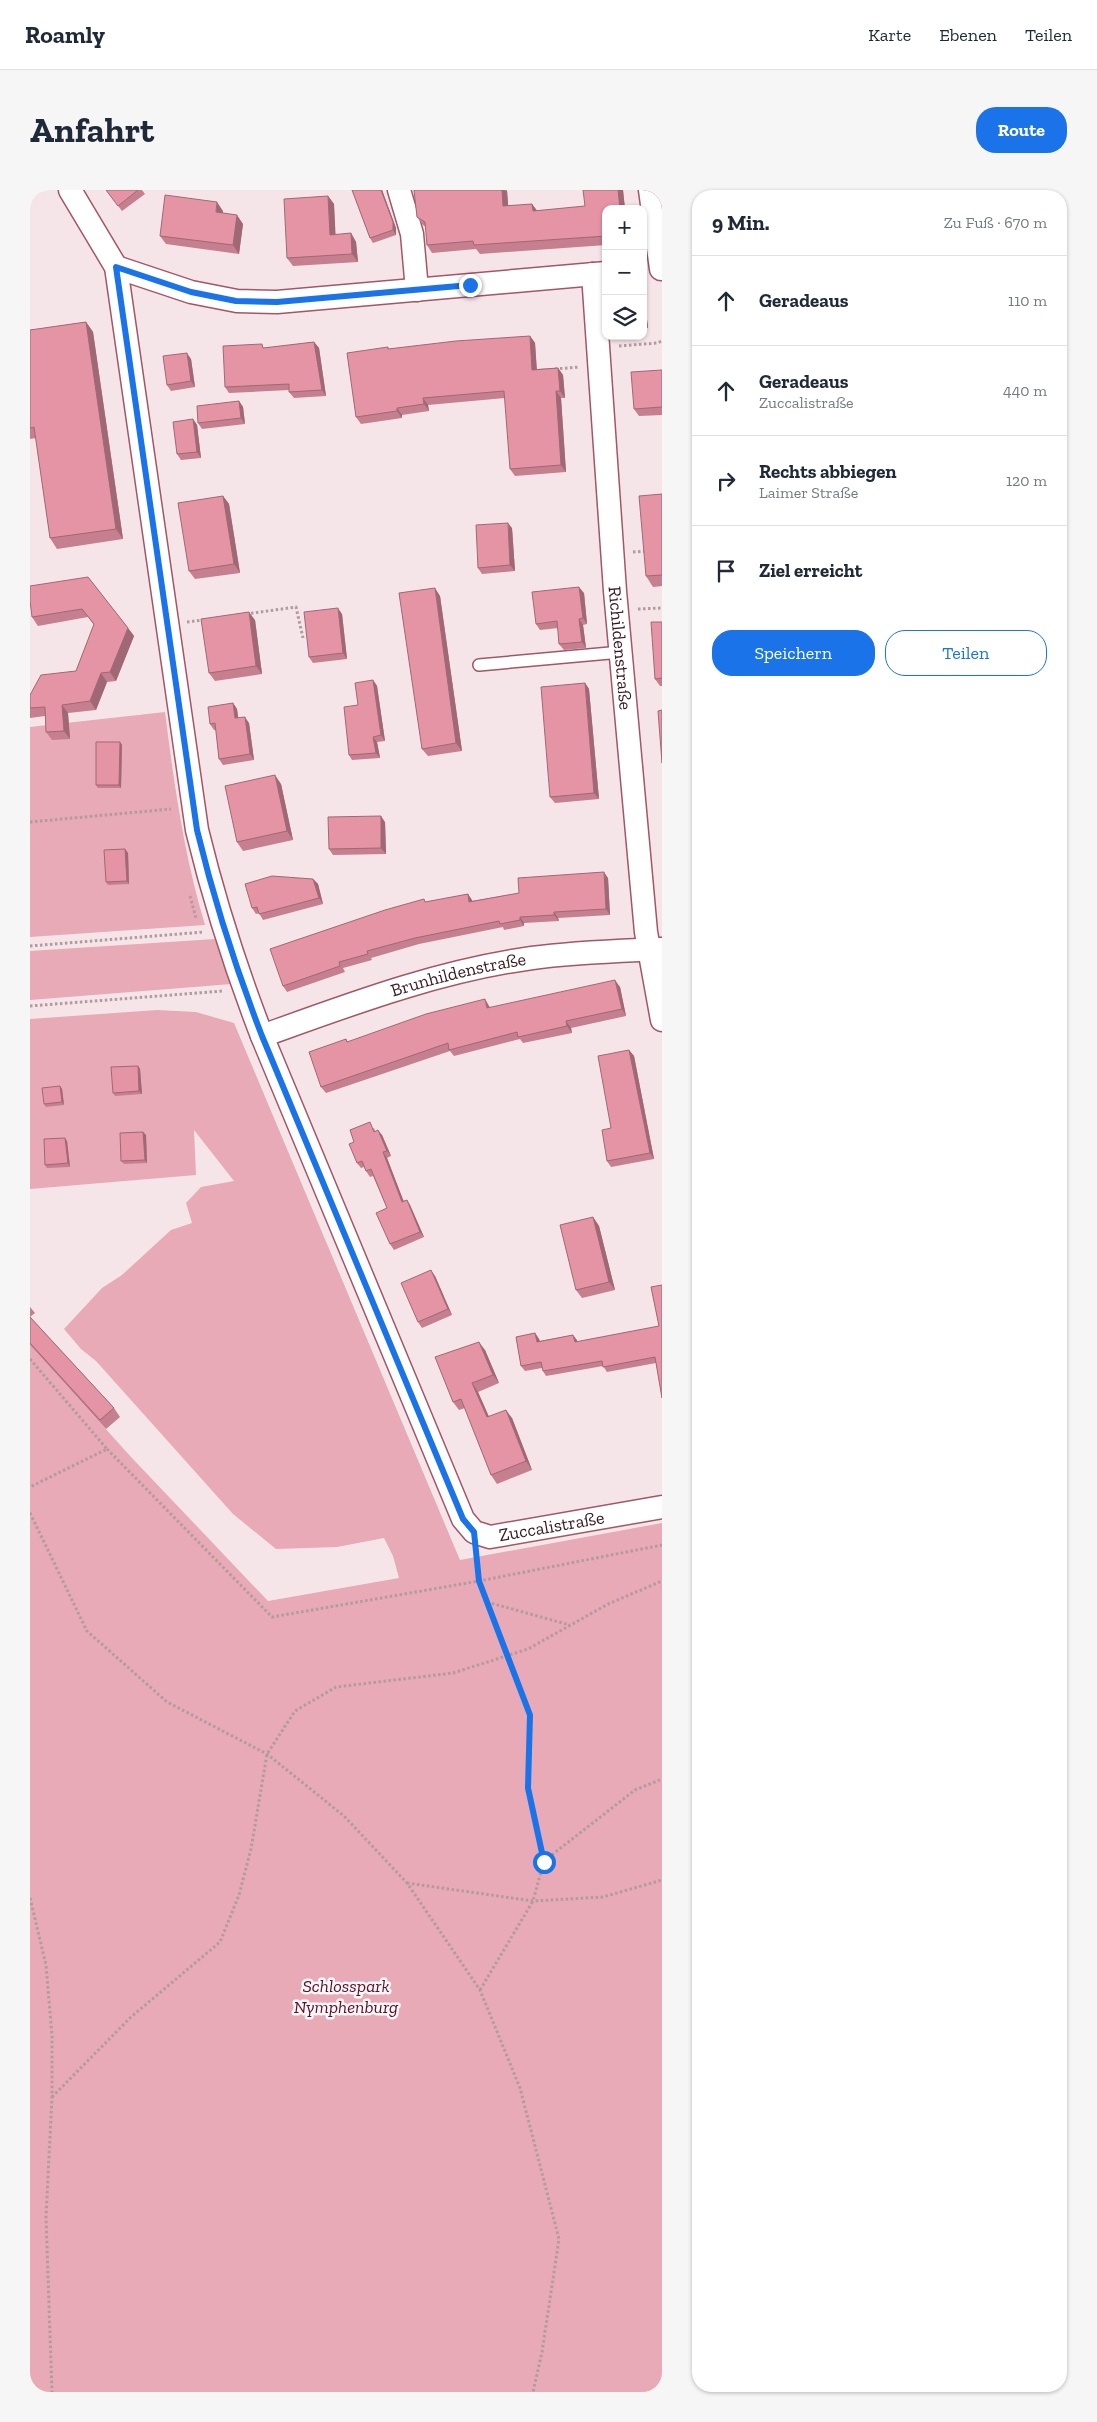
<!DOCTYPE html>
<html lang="de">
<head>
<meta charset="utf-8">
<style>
	:root { --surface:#fff; --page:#f6f6f7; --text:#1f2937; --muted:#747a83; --line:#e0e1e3; --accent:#1a73e8 }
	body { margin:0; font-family:"Zilla Slab",serif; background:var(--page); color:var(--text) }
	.controls { position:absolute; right:15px; top:15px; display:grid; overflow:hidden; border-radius:10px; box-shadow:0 1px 4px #0004 }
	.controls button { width:45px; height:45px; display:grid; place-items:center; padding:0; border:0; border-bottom:1px solid var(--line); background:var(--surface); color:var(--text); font:25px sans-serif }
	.stop { position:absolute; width:15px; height:15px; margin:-11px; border:4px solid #1a73e8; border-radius:50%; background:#fff }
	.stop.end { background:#1a73e8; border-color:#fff; box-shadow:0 1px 5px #0008 }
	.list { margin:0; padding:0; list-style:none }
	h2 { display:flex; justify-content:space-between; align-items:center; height:65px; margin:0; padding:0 20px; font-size:21px }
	h2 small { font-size:16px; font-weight:400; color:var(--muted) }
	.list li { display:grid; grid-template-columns:32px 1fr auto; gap:15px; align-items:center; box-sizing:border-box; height:90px; padding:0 20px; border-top:1px solid var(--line) }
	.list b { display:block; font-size:19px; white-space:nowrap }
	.list p { margin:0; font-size:16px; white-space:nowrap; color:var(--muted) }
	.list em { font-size:16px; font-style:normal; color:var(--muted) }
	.actions { display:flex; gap:10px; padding:15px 20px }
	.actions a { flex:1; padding:11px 0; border:1px solid var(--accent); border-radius:20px; text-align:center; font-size:18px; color:var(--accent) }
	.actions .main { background:var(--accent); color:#fff }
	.icon { flex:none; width:28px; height:28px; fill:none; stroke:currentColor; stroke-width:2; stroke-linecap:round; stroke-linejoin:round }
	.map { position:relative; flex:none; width:632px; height:2202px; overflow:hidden; border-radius:20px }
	header { display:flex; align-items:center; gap:30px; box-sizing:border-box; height:70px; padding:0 25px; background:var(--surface); border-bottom:1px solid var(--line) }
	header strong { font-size:24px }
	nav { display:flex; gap:28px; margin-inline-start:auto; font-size:18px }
	.intro { display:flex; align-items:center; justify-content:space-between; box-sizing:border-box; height:120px; padding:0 30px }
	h1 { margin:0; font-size:35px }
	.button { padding:12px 22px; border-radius:20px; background:var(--accent); color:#fff; font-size:18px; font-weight:700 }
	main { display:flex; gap:30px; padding:0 30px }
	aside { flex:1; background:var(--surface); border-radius:20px; box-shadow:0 1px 4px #0004 }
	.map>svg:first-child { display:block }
	.green { fill:#e8aab6 }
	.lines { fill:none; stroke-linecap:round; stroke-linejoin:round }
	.lane-casing { stroke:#a15768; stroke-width:14 }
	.street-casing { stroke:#a15768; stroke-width:25 }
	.path { stroke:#b19ba0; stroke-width:3; stroke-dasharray:2.5 2.5; stroke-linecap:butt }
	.lane { stroke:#fff; stroke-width:11 }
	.street { stroke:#fff; stroke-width:22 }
	.wall { fill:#c57f8e }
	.shaded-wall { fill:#a06874 }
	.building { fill:#e594a5; stroke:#a06874 }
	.route { stroke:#1a73e8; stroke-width:6 }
	.labels { text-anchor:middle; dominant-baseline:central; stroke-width:5; stroke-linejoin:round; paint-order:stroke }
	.street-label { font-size:18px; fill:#36181f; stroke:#f7f7f7 }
	.park-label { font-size:18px; font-style:italic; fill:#5e0c2a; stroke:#f7f7f7 }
</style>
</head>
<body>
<header>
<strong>Roamly</strong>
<nav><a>Karte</a><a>Ebenen</a><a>Teilen</a></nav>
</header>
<div class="intro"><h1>Anfahrt</h1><a class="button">Route</a></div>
<main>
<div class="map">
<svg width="632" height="2202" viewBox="0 0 632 2202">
	<rect width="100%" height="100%" fill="#f6e5e8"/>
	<g class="green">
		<path d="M135,522C144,594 154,665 175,735L0,747V537Z"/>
		<path d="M185,749L202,794L0,810V761Z"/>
		<path d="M127,820L166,822L204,833L430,1370L632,1333V2202H0V1155L101,1267L238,1411L369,1388L363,1366L354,1348L307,1357L246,1359L203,1324L66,1171L51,1159L34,1139L72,1098L92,1085L141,1040L162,1033L156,1013L171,997L204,991L164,940L166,985L0,999V829Z"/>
	</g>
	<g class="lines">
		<defs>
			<path id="lane" d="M449,475L591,462"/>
			<g id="street">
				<path id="s1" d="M40,0L86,77L167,640C184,710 206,779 232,846L433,1329L444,1342L460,1347L632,1317"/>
				<path d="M369,0L382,44L387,100"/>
				<path d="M620,0L631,79"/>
				<path d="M86,77L161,102L207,111L247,112L576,83"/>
				<path id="s2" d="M563,84L585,401L616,742L632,830"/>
				<path id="s3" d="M232,846C321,814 408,781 502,768C545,762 588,761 631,759"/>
			</g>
		</defs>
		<use href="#lane" class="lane-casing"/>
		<use href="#street" class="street-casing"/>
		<g class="path">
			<path d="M589,156L627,153L632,151"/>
			<path d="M525,179L549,177"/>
			<path d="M603,362L617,361"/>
			<path d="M608,419L632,418"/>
			<path d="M216,424L266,417L273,448"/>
			<path d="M157,432L173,430"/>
			<path d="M0,632L141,619"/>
			<path d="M160,706L166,728"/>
			<path d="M0,756L174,742"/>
			<path d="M0,816L193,801"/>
			<path d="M0,1169L77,1259L0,1297"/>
			<path d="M77,1259L242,1427L449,1391L632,1355"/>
			<path d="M0,1323L57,1441L137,1512L237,1564L314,1626L377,1693L450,1800L490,1898L529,2049L512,2162L503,2202"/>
			<path d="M447,1365L449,1391L501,1525L498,1598L514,1671L503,1711L450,1800"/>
			<path d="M457,1412L540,1435"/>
			<path d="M514,1671L605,1600L632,1589"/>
			<path d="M377,1693L503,1711L573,1707L632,1690"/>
			<path d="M0,1708L16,1775L22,1846V1907L16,2027L22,2202"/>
			<path d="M22,1907L101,1827L190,1752L209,1705L221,1659L237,1564L265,1521L306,1497L423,1483L498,1459L578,1414L632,1391"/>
		</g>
		<use href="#lane" class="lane"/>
		<use href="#street" class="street"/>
	</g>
	<g class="wall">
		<path d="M76,0H112L115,4L92,21Z"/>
		<path d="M322,0H352L366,38V45L343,53L340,48Z"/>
		<path d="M384,0H477L478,16L502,14L507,21L555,16L593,0L595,19H576V55L450,64L446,59L402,63L397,55L396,37L393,35L387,27Z"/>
		<path d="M298,6L304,14L305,45L321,43L326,52L328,72L263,76L257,68Z"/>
		<path d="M193,21V23L213,34L209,64L136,54L130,46Z"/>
		<path d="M613,109L615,112L618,138H613Z"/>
		<path d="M56,132L63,142L93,349L27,359L20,348L6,248L0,249V140Z"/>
		<path d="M500,146L505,153L507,179L528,178L533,185L535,208H531L536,282L485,286L480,279L475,208L398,215L399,221L372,225V228L331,234L326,227L360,159Z"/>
		<path d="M284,152L289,158L296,206L264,208L259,202V200L199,203L195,197L235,158Z"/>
		<path d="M161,169L165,197L141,201L137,195Z"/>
		<path d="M632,180V225L609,226L604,219Z"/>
		<path d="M209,211L213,217L215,234L172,239L168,233Z"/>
		<path d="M163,229L167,235L171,268L151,270L147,264Z"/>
		<path d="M632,304V396L623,397L616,386Z"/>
		<path d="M193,306L199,314L210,383L165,389L159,381Z"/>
		<path d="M482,338L485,381L452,384L448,378Z"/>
		<path d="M58,387L104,446L86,491L77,492L66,520L38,523L40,549L22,550L16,542L15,526L0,528V505L46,481L64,435L58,427L8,436L2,427Z"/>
		<path d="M554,403L557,434L553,435L556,458L534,460L529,454L528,438L510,440L506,434Z"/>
		<path d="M410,406L432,561L398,566L392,559Z"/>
		<path d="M312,424L317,469L283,473L279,467Z"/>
		<path d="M225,430L232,484L185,491L179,483Z"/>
		<path d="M632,432V496H630L625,489Z"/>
		<path d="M343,490L347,496L355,551L347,552L350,568L322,570L319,565L328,515Z"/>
		<path d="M555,493L559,499L569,609L525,613L520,607Z"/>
		<path d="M203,513L207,519L208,528L219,533L224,570L193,575L189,569L186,540H184L180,534Z"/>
		<path d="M90,552L92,555L91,598H68L66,595Z"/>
		<path d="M251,594L263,650L213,661L207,652Z"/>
		<path d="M355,632L356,664L303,665L299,659Z"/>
		<path d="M95,659L98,663L99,694L78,695L76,692Z"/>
		<path d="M578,688L580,725L528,728L529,731L494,733V736L474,740L473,737L389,754L341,768L342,770L313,778L315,782L257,802L253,796L396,712L438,704L442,711Z"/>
		<path d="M283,689L288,694L293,714L233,730L229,723L226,724L222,718Z"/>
		<path d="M590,797L596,826L541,838L542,843L493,853L490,849L424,866L420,861L296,903L291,897L316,849L318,852L459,816L460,818Z"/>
		<path d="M599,860L604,866L624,969L581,977L577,971L581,938Z"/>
		<path d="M108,876L110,879L112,904L85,906L83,903Z"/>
		<path d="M30,896L32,899L34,915L16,917L14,914Z"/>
		<path d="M344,938L345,941L352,945L361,966L357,968L373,1011L377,1010L380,1015L394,1047L364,1060L360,1054L357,1018L343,986L340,987L336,981L334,977L331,978L327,973L324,952Z"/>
		<path d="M113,942L116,945L117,973L94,974L91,971Z"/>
		<path d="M37,951L40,977L17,978L15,975Z"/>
		<path d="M563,1027L569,1036L585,1100L552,1108L546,1100Z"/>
		<path d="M405,1086L422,1125L392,1138L388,1132Z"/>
		<path d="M632,1095V1208L626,1173L577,1182L573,1176L516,1186L513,1181L512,1178L495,1181L491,1176L486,1147L505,1143L509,1149L510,1151L543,1145L547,1152L629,1136L621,1097Z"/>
		<path d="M0,1117L5,1123L0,1127Z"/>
		<path d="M0,1127L84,1218L90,1227L76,1239L0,1155Z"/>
		<path d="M455,1160L469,1193L448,1202L459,1227L482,1228L502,1280L467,1294L461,1285L435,1218L429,1220L423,1212Z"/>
	</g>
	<g class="shaded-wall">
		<path d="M351,0H352L366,38V45L363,40Z"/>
		<path d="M472,0L477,1L479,25L473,16Z"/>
		<path d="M588,0H593L595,19H590Z"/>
		<path d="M298,6L304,14L306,53L300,45Z"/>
		<path d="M187,12L193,21L192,31L186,22Z"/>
		<path d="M502,14L508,22L503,21Z"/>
		<path d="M207,25L213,34L209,64L203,55Z"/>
		<path d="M321,43L326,52L328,72L322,64Z"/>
		<path d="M613,109L615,112L618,138L614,132Z"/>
		<path d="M56,132L63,142L93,349L86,339Z"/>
		<path d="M500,146L505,153L507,186L502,180Z"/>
		<path d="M284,152L289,158L296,206L292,200Z"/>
		<path d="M157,163L161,169L165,197L161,191Z"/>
		<path d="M528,178L533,185L535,208L530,201Z"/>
		<path d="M526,201L531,208L536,282L531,275Z"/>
		<path d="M393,208L398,215L399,221L394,214Z"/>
		<path d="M209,211L213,217L215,234L211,228Z"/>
		<path d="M367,218L372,225V228L367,221Z"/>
		<path d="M163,229L167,235L171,268L167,262Z"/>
		<path d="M193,306L199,314L210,383L204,374Z"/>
		<path d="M478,333L482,338L485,381L480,375Z"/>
		<path d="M549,397L554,403L557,434L553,428Z"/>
		<path d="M405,398L410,406L432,561L426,553Z"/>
		<path d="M308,418L312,424L317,469L313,463Z"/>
		<path d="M219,422L225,430L232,484L226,476Z"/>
		<path d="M549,429L553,435L556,458L552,452Z"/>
		<path d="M98,438L104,446L86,491L80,482Z"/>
		<path d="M71,483L77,492L66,520L60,511Z"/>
		<path d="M343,490L347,496L355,551L351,545Z"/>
		<path d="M555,493L559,499L569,609L564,603Z"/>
		<path d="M203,513L207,519L209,534L205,528Z"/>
		<path d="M32,515L38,523L40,549L34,541Z"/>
		<path d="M215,527L219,533L224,570L220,564Z"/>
		<path d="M343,547L347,552L350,568L346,563Z"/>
		<path d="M90,552L92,555L91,598L89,595Z"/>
		<path d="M245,585L251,594L263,650L257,641Z"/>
		<path d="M351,626L355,632L356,664L351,658Z"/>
		<path d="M95,659L98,663L99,694L97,691Z"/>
		<path d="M574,682L578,688L580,725L576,719Z"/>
		<path d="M283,689L288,694L293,714L289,708Z"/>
		<path d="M438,704L442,710L444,718L439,712Z"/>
		<path d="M524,722L528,728L529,731L524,725Z"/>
		<path d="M490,727L494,733V736L490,730Z"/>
		<path d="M585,790L590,797L596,826L592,819Z"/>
		<path d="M455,809L459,816L462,825L457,818Z"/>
		<path d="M536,831L541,838L542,843L537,836Z"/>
		<path d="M599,860L604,866L624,969L620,963Z"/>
		<path d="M108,876L110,879L112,904L109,901Z"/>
		<path d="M30,896L32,899L34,915L32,912Z"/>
		<path d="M348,940L352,945L361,966L357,961Z"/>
		<path d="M113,942L116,945L117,973L115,970Z"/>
		<path d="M35,948L37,951L40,977L38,973Z"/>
		<path d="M353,962L357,968L376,1017L372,1012Z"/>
		<path d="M377,1010L380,1015L394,1047L390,1042Z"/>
		<path d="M563,1027L569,1036L585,1100L579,1092Z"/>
		<path d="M401,1080L405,1086L422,1125L418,1119Z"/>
		<path d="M505,1143L509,1149L511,1157L507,1152Z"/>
		<path d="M543,1145L547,1150L548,1158L545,1152Z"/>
		<path d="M449,1152L455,1160L469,1193L463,1185Z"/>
		<path d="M442,1193L448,1202L463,1236L457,1227Z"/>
		<path d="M476,1220L482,1228L502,1280L496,1271Z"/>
	</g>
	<g class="building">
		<path d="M76,0H108L88,16Z"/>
		<path d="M322,0H351L363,32V40L340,48Z"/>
		<path d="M384,0H472L473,16L502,14L503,21L555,16L553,0H588L590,19H576V46L444,55L443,51L397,55L395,32L387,27Z"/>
		<path d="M135,5L187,12L186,22L207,25L203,55L130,46Z"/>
		<path d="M298,6L300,45L321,43L322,64L257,68L254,9Z"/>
		<path d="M56,132L86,339L20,348L4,237L0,238V140Z"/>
		<path d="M500,146L502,180L528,178L530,201H526L531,275L480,279L474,201L393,208L394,214L367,218V221L326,227L317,163L358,157V159L426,151Z"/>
		<path d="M284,152L292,200L259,202V194L195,197L193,156L232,154L233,158Z"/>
		<path d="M157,163L161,191L137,195L133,166Z"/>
		<path d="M632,180V217L604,219L601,182Z"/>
		<path d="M209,211L211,228L168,233L167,216Z"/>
		<path d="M163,229L167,262L147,264L143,232Z"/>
		<path d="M632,304V385L616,386L609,306Z"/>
		<path d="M193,306L204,374L159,381L148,313Z"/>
		<path d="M478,333L480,375L448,378L446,335Z"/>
		<path d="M58,387L98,438L80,482L71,483L60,511L32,515L34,541L16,542L15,517L0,518V505L11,485L46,481L64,434L52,419L2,427L0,411V396Z"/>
		<path d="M549,397L553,428L549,429L552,452L529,454L527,431L506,434L502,402Z"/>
		<path d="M405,398L426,553L392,559L369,403Z"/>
		<path d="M308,418L313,463L279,467L274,422Z"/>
		<path d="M219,422L226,476L179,483L171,429Z"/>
		<path d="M621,432H632V488L625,489Z"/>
		<path d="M343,490L351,545L343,547L346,563L319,565L314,517L328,515L325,493Z"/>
		<path d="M555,493L564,603L520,607L511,497Z"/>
		<path d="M203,513L205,528L215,527L220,564L189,569L185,533L180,534L178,517Z"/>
		<path d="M632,520V573L628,521Z"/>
		<path d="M66,552H90L89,595H66Z"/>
		<path d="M245,585L257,641L207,652L195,596Z"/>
		<path d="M351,626V658L299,659L298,627Z"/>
		<path d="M95,659L97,691L76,692L74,660Z"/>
		<path d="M574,682L576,719L524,722V725L490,727V730L470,734L469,731L385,748L337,761L338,764L309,772L310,776L253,796L240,759L355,720L394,709L395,712L438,704L439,712L489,703L488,688Z"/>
		<path d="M242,686L283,689L289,708L229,724L227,717L222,718L215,694Z"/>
		<path d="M585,790L592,819L536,831L537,836L488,847L487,842L419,860L418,853L291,897L279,862L316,849L317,852L396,824L455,809L457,818Z"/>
		<path d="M599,860L620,963L577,971L572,940L581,938L568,866Z"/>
		<path d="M108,876L109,901L83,903L81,877Z"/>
		<path d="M30,896L32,912L14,914L12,898Z"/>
		<path d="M340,932L344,942L348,940L357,961L353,962L372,1012L377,1010L390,1042L360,1054L346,1023L357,1018L341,979L336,981L332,971L327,973L319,954L324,952L320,940Z"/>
		<path d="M113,942L115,970L91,971L90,943Z"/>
		<path d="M35,948L38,973L15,975L14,949Z"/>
		<path d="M563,1027L579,1092L546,1100L530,1035Z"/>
		<path d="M401,1080L418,1119L388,1132L371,1093Z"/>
		<path d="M632,1095V1208L625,1167L573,1177L572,1171L513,1181L511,1172L491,1176L486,1147L505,1143L507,1152L543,1145L545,1152L629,1136L621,1097Z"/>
		<path d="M0,1127L84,1218L70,1230L0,1153Z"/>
		<path d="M449,1152L463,1185L442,1193L457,1227L476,1220L496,1271L461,1285L431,1209L423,1212L405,1167Z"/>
	</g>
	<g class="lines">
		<path class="route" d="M440,95L247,112L206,111L161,102L86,77L167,640C184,710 206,779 232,846L433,1329L444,1342L449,1391L500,1525L498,1598L514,1672"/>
	</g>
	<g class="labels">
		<g class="street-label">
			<text stroke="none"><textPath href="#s2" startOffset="375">Richildenstraße</textPath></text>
			<text stroke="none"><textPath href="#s3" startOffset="206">Brunhildenstraße</textPath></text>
			<text stroke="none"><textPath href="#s1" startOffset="1494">Zuccalistraße</textPath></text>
		</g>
		<g class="park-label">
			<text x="316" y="1796">Schlosspark<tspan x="316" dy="21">Nymphenburg</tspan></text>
		</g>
	</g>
</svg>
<div class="controls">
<button>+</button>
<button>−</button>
<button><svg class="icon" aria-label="layers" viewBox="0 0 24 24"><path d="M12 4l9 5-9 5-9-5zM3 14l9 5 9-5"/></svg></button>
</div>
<div class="stop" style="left:514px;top:1672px"></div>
<div class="stop end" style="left:440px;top:95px"></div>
</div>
<aside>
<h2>9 Min.<small>Zu Fuß · 670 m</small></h2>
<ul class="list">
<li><svg class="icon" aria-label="ahead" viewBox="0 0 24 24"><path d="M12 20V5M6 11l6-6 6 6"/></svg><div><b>Geradeaus</b></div><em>110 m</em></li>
<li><svg class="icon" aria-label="ahead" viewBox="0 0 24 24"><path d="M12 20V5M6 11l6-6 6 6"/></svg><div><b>Geradeaus</b><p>Zuccalistraße</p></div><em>440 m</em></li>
<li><svg class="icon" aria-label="right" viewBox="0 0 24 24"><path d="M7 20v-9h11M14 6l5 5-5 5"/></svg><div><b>Rechts abbiegen</b><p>Laimer Straße</p></div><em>120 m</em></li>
<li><svg class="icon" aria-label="arrive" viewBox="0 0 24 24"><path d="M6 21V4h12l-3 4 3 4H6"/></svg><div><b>Ziel erreicht</b></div></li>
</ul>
<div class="actions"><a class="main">Speichern</a><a>Teilen</a></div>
</aside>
</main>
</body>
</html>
